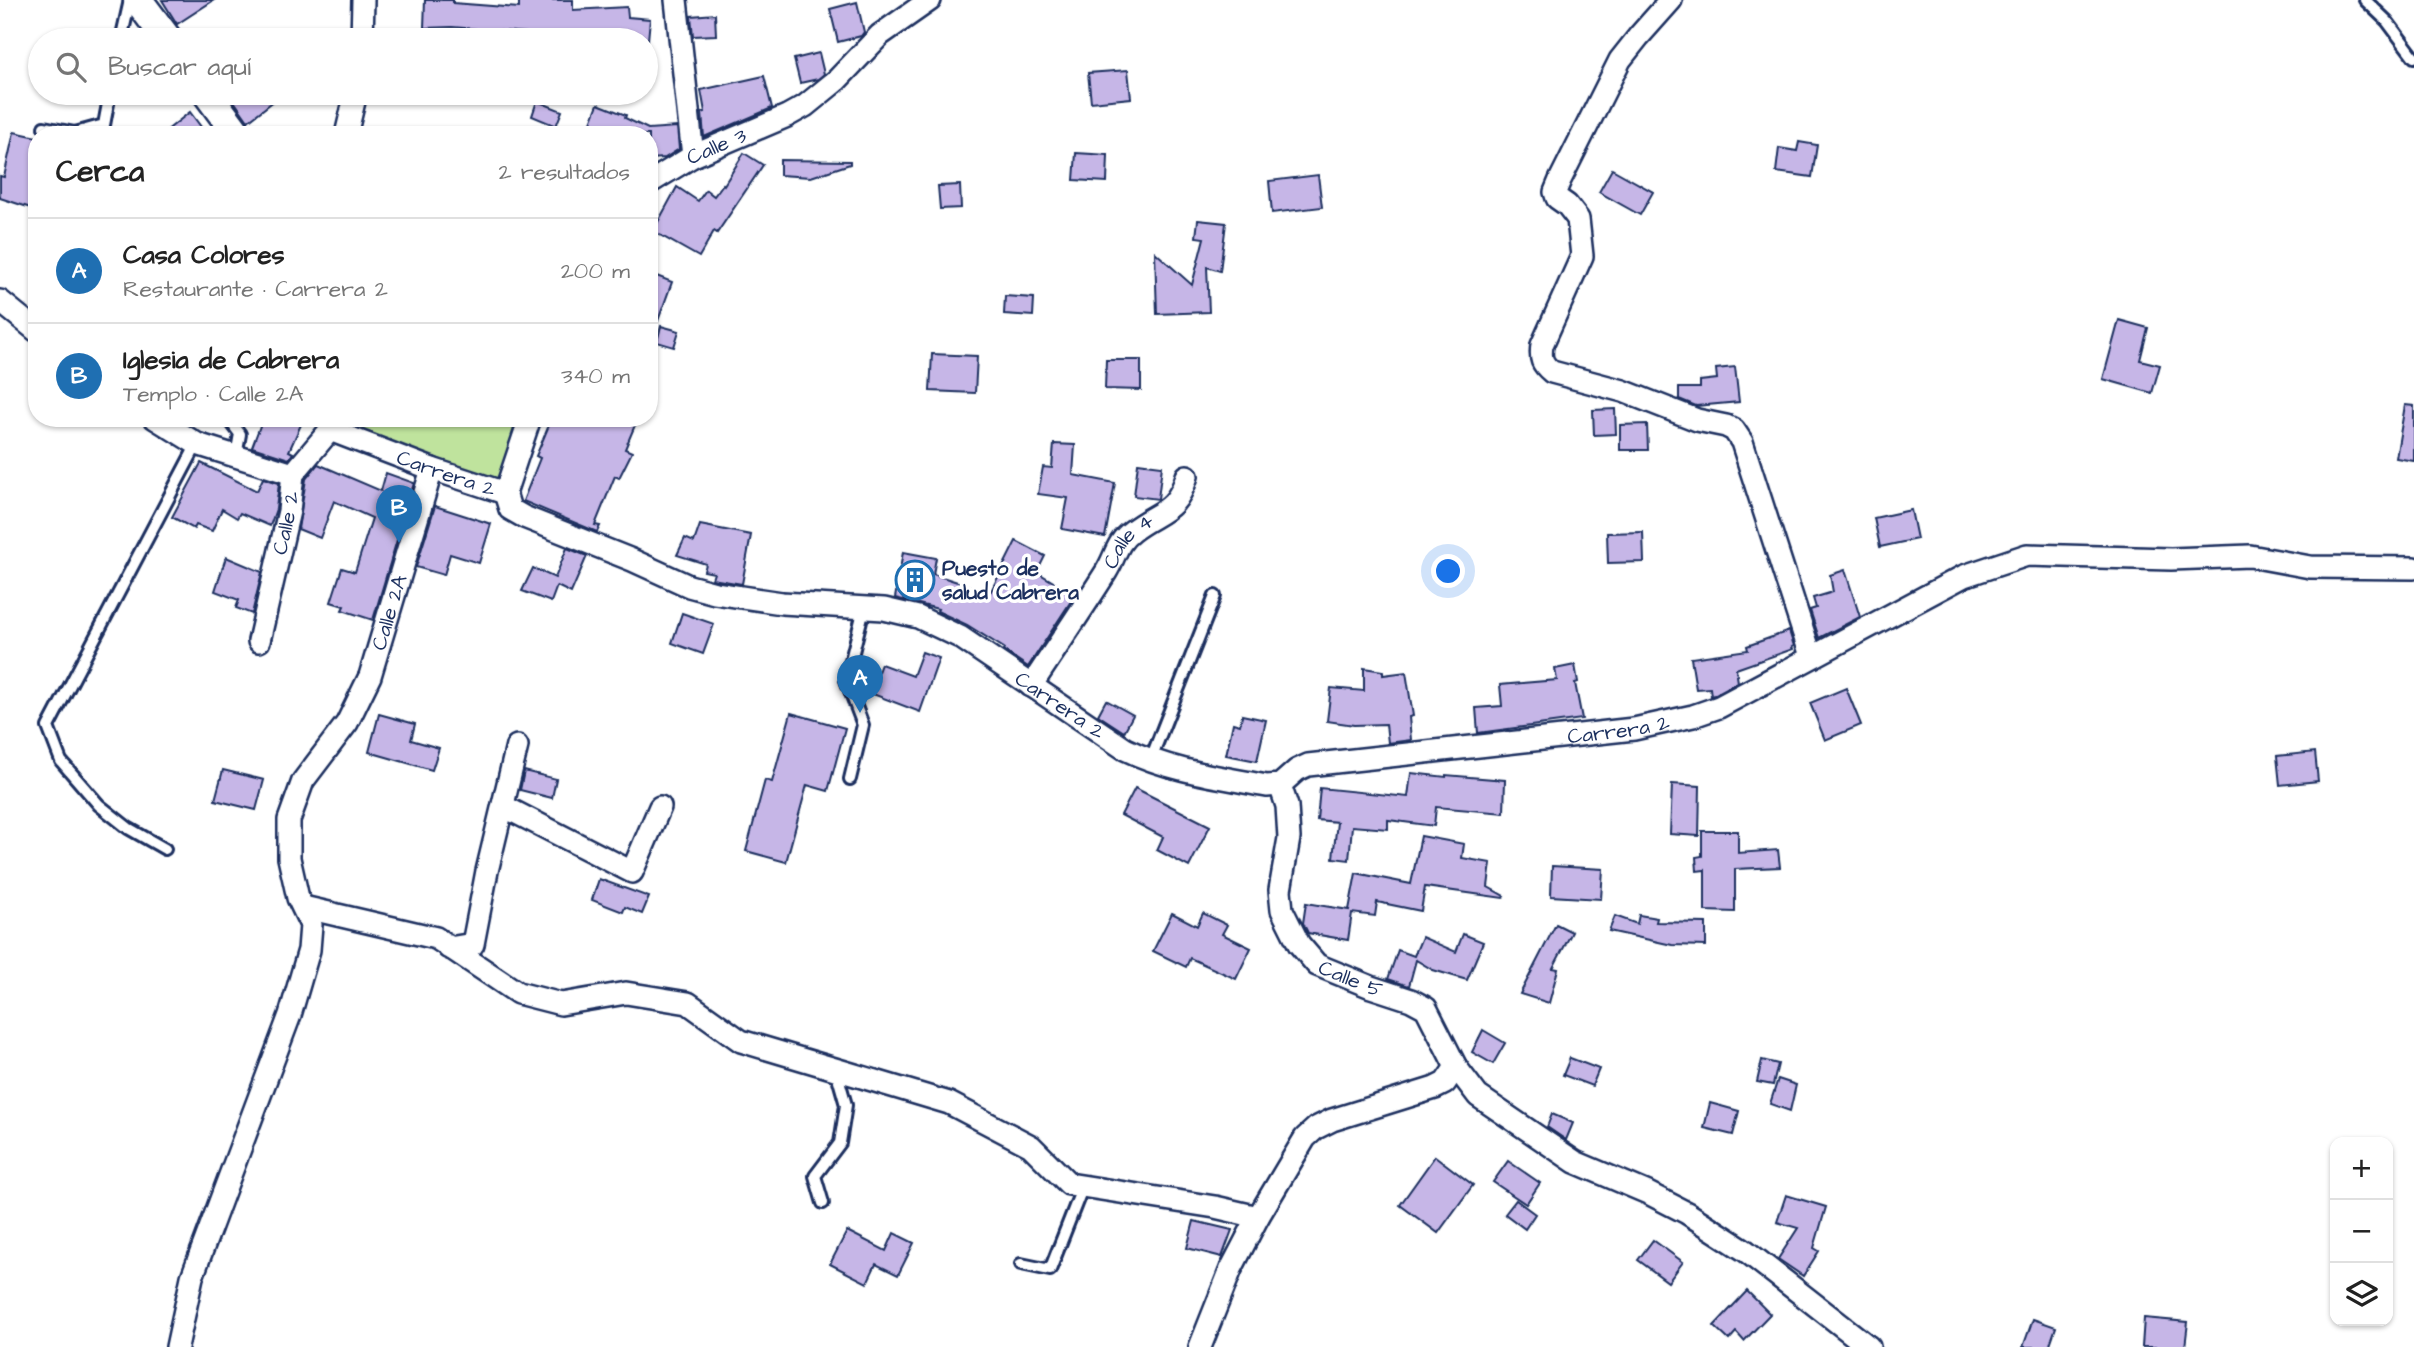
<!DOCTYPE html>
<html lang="es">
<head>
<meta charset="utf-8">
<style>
	:root { --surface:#fff; --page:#f6f6f6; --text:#222; --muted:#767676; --line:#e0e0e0; --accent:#1f6fb2 }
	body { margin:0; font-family:"Architects Daughter",sans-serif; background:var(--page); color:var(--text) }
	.controls { position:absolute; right:21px; bottom:21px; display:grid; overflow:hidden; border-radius:14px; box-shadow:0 2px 5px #0004 }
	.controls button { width:63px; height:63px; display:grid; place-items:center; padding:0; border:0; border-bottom:2px solid var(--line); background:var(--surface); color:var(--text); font:35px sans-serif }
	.you { position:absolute; left:1449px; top:572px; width:24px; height:24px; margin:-18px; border:5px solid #fff; border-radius:50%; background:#1a73e8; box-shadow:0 0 0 10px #1a73e833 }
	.badge { display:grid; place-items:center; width:46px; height:46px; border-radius:50%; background:var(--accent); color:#fff; font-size:23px; font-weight:700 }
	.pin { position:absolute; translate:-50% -58px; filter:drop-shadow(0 2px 4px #0008) }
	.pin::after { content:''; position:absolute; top:37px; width:24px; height:21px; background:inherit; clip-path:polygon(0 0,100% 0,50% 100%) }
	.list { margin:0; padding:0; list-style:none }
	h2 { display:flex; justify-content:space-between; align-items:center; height:91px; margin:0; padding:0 28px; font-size:30px }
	h2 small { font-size:23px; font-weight:400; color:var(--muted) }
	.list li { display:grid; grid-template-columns:46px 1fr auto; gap:21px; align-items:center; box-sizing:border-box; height:105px; padding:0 28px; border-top:2px solid var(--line) }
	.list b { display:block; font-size:26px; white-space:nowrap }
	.list p { margin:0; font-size:23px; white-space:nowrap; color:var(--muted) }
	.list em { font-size:23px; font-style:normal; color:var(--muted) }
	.icon { flex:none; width:38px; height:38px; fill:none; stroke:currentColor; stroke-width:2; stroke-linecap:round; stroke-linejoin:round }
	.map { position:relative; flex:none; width:2414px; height:1347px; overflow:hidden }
	.search { position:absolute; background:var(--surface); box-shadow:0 2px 5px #0004; left:28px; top:28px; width:630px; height:77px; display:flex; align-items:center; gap:18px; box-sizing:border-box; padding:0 24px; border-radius:38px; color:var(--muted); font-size:26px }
	.panel { position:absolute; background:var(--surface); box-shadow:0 2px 5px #0004; left:28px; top:126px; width:630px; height:301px; border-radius:28px }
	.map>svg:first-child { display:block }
	.green { fill:#bfe39d; stroke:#6d897e; stroke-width:2 }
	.building { fill:#c6b6e7; stroke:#1b2f5e; stroke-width:2 }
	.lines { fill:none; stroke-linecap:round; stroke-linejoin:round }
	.lane-casing { stroke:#1b2f5e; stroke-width:16 }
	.street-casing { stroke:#1b2f5e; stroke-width:26 }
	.secondary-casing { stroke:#1b2f5e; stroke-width:33 }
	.lane { stroke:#fff; stroke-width:10 }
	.street { stroke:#fff; stroke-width:21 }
	.secondary { stroke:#fff; stroke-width:28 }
	.labels { text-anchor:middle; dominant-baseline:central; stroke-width:7; stroke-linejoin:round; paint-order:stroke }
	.street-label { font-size:21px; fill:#1b2f5e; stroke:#fff }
	.poi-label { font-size:21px; font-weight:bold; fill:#1b2f5e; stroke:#fff; text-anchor:start }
</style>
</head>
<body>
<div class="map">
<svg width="2414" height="1347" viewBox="0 0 2414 1347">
	<rect width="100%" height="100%" fill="#fff"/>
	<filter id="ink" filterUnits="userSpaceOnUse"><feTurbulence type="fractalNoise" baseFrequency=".0143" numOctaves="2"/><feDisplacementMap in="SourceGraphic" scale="14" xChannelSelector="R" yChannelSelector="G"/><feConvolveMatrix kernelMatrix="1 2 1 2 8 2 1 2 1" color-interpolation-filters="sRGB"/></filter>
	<g filter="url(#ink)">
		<path class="green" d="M351,418H519L500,482L347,432Z"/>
		<g class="building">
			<path d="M162,0H214L177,24Z"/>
			<path d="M425,0H453V3L519,8V0H573V10L627,7L628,17L650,19L648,40L627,37L591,40V35L539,34L452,27L424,28Z"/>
			<path d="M857,2L864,32L861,36L838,42L830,9Z"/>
			<path d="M715,14L716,35L693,36L691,16Z"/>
			<path d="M819,53L824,74L818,79L800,83L794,59Z"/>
			<path d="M1128,70L1131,98L1091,102L1088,73Z"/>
			<path d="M764,76L772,108L704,137L702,113L705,112L701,90Z"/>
			<path d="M239,93H284L248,121L232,98Z"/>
			<path d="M537,101L562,111L556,126L532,116Z"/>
			<path d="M598,104L626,115L625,118L648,129L677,127L679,149L665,158L649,159V135H586Z"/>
			<path d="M190,112L207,135H161Z"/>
			<path d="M14,132L37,137V210L0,198V176L4,177Z"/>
			<path d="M1799,142L1817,145L1812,177L1776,172L1779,148L1797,151Z"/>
			<path d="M744,153L763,165L717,233L714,231L699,257L653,231L677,187L698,201L706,190L714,196L723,184L724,185Z"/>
			<path d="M1076,153L1108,155L1107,182L1074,180Z"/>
			<path d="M780,160L850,161V164L811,177L780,175Z"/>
			<path d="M1612,169L1653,192L1640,215L1599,192Z"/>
			<path d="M1318,175L1322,207L1272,213L1269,181Z"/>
			<path d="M960,185L961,208L940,209L938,186Z"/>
			<path d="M1198,220L1226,223L1220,271L1207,267L1209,312L1157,314L1155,252L1192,285L1204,238L1196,237Z"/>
			<path d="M649,273L672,282L651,340L649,339Z"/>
			<path d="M1005,296L1034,298L1033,316L1004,314Z"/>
			<path d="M2119,320L2148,328L2140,360L2160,365L2152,393L2103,379Z"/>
			<path d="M661,326L679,331L674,347L657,342Z"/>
			<path d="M932,354L977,356L975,393L930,391Z"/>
			<path d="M1106,360H1141V390L1105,389Z"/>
			<path d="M1735,367L1739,402L1696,406L1679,399V388H1700V381L1717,379L1716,369Z"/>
			<path d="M2405,405L2414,406V461L2396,458Z"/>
			<path d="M1615,409L1616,434L1594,435L1593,410Z"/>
			<path d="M263,418H304L289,451L293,453L289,459L252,447Z"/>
			<path d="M552,418H638L625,449L632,452L619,478L615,476L595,525L600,526L597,532L523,501L540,458L536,456Z"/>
			<path d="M1647,424L1648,450H1620V425Z"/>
			<path d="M1054,444L1075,445L1073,475L1115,483L1105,537L1062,529L1068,498L1038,494L1043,467L1052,468Z"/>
			<path d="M201,463L257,491L263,478L279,483L276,509L270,526L240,513L237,518L222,509L212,531L196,525L194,529L172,517Z"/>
			<path d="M1138,463L1162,466L1158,499L1134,496Z"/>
			<path d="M318,464L381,491L386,473L414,483L373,620L342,610L344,606L331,602L342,568L355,572L372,518L334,501L320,538L298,529L306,479Z"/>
			<path d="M435,506L491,524L479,563L450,554L444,575L416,567Z"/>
			<path d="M1911,510L1917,539L1880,547L1874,518Z"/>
			<path d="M700,525L751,535L742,584L712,579L714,573L704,571L706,564L677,555L685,538L694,542Z"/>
			<path d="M1643,532L1644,562L1608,563L1607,533Z"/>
			<path d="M1016,541L1045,556L1037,572L1075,595L1028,667L1003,650L1004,648L967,625L937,611L938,609L895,598L903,552L936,558L933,574L985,591L986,589L991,591Z"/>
			<path d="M567,548L587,556L571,593L557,586L551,602L522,591L533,568L555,578Z"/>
			<path d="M226,557L262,572L252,614L236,608L239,600L215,591Z"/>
			<path d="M1845,570L1860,617L1819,638L1810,610L1816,608L1813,598L1833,592L1830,575Z"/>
			<path d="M682,613L714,624L703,654L672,643Z"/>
			<path d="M1789,631L1794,646L1792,647L1793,649L1736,669L1738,682L1714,695L1711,696L1710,688L1696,689L1691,658L1748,650L1747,646Z"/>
			<path d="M922,652L939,658L920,712L870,693L881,664L913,676Z"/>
			<path d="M1575,665L1578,682L1575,683L1582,719L1478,733L1476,708L1502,706L1500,685L1557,680L1555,669Z"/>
			<path d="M1364,668L1383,671V675L1406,672L1413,716L1409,717L1411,740L1388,743L1386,724L1354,725L1327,721L1331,688L1364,691Z"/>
			<path d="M1846,688L1861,725L1825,740L1810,703Z"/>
			<path d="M1106,700L1133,715L1124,732L1098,715Z"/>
			<path d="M791,713L845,728L828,791L807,785L786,862L746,851L765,780L772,782Z"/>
			<path d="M379,714L415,724L411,740L439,748L432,770L369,752Z"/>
			<path d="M1242,715L1266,720L1257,761L1226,755L1233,723L1240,725Z"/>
			<path d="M2315,752L2318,781L2280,785L2277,756Z"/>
			<path d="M223,770L264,780L256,810L215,800Z"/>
			<path d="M524,771L556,779L552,798L520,790Z"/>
			<path d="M1411,773L1446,777V775L1505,780L1504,813L1436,807L1434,826L1388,820V829L1352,826L1349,860L1333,858L1337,822L1317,820L1320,788L1408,797Z"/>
			<path d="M1672,784L1700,786L1699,836L1670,834Z"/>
			<path d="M1135,788L1210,826L1189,867L1157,850L1163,837L1121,815Z"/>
			<path d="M1702,831H1738V853L1778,850L1780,867L1735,869V912L1705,911V870L1697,871L1696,857L1702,856Z"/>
			<path d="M1421,836L1464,844L1462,858L1491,863L1488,887L1504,896L1503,898L1425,887L1421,911L1377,902L1375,916L1352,913L1348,940L1308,933L1303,923L1306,903L1349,910L1356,873L1411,884Z"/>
			<path d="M1552,866L1603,869L1601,899L1551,896Z"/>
			<path d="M599,879L649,897L642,914L625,907L623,912L592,900Z"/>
			<path d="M1172,913L1197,926L1203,913L1227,925L1222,934L1251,948L1236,979L1190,958L1186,967L1153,951Z"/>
			<path d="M1639,915L1657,918L1656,922L1706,923V946L1672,945L1609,931L1615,916L1637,924Z"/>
			<path d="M1556,924L1572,932L1553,968L1558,969L1549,1003L1520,994Z"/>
			<path d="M1463,934L1483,942L1467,980L1433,970L1416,960L1409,986L1388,979L1398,950L1414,956L1422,937L1456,952Z"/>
			<path d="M1483,1030L1505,1043L1493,1064L1472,1052Z"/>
			<path d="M1570,1058L1599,1069L1592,1086L1563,1075Z"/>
			<path d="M1762,1060L1778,1064L1773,1085L1757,1082Z"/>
			<path d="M1778,1079L1796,1085L1790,1111L1770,1104Z"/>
			<path d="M1710,1103L1739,1111L1733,1135L1704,1128Z"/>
			<path d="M1552,1114L1573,1123L1566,1140L1547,1127Z"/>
			<path d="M1435,1156L1473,1185L1438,1233L1400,1205Z"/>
			<path d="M1508,1161L1540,1183L1526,1204L1493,1182Z"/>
			<path d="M1786,1195L1826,1207L1814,1248L1819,1251L1803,1276L1778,1259L1798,1228L1777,1222Z"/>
			<path d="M1516,1200L1535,1214L1525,1229L1505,1214Z"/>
			<path d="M1194,1221L1232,1230L1222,1257L1187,1248Z"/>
			<path d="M847,1231L886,1251L894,1233L914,1243L898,1275L876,1264L867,1283L830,1264Z"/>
			<path d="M1653,1240L1683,1262L1668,1282L1638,1260Z"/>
			<path d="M1747,1291L1770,1314L1744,1341L1736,1332L1729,1340L1714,1326Z"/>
			<path d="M2144,1318L2188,1322L2185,1347H2142Z"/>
			<path d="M2033,1319L2056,1327L2049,1347H2023Z"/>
		</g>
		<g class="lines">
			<defs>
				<g id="lane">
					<path d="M2365,0L2387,21L2414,57"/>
					<path d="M121,40L130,0"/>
					<path d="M44,127L75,133L104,125L110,93"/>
					<path d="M228,418L240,434L236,456"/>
					<path d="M1150,761L1215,596"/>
					<path d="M850,779L863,725L846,680L864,608"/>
					<path d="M165,849L128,828L99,805L61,761L48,727L197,444"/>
					<path d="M823,1203L815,1176L840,1143L846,1105L836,1070"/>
					<path d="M1021,1264L1050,1270L1083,1186"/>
				</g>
				<g id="street">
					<path d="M676,0L693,156"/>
					<path d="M1671,0L1639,36L1620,60L1560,180L1555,192L1557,198L1567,205L1578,219L1582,256L1542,345C1540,359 1542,364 1552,372L1623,391L1697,420L1726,426L1734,430L1742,442L1811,656"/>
					<path d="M362,40L363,0"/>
					<path d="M346,135L356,93"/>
					<path id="s1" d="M649,183L693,156L787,116L805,106L837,80L880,35L930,0"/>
					<path d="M0,301L37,331"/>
					<path d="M155,418L197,444L293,474"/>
					<path id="s2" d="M330,430L432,469L505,493"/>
					<path id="s3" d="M505,493L510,509L524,517L632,560L689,586L715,593L782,603L884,609L918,617L960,637L1125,749C1170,771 1219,777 1267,786L1280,785L1297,770L1308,765L1634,729L1693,716L1719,707L1964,576L2027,555L2171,559L2250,556L2310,567L2414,568"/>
					<path d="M505,493L530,418"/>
					<path id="s4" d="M259,641L289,511L293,474L330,430L334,418"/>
					<path id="s5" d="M1031,686C1056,648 1082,610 1106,572C1116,556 1116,543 1132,531C1159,510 1176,514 1187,476"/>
					<path id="s6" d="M1280,785L1287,806L1289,838L1280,890L1282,910L1299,944L1317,965L1371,987L1411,1000L1426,1008L1456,1067L1478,1096L1575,1162L1648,1193L1687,1213L1746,1251L1869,1347"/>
					<path d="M503,806L632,872L660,807"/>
					<path d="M303,907L436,938L518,993L561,1004L626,993L688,1003L741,1041L949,1103L1031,1146L1069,1184L1215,1207L1258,1217"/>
					<path d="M449,948L473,944L487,871L517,746"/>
					<path id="s7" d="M177,1347L192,1277L290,1015L309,950L311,925L298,898L289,858V820L303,781L347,723L370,676L432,469"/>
					<path d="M1200,1347L1231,1269L1258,1217L1305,1138L1316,1128L1332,1120L1435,1088L1445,1083L1456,1067"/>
				</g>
				<g id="secondary">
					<path d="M138,0L168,40"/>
					<path d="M207,93L238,135"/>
				</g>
			</defs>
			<use href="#lane" class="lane-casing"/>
			<use href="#street" class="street-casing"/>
			<use href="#secondary" class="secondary-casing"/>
			<use href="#lane" class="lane"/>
			<use href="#street" class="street"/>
			<use href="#secondary" class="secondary"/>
		</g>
	</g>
	<defs>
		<symbol id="building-ring" viewBox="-11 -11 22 22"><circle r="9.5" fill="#fff" stroke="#1f6fb2" stroke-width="1.5"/><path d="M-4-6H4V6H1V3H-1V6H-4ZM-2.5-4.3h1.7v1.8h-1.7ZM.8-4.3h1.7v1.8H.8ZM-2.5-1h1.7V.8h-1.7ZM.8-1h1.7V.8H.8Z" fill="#1f6fb2"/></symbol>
	</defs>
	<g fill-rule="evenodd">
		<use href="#building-ring" x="893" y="558" width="44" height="44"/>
	</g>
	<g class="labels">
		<g class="street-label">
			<text stroke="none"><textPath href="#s1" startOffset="77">Calle 3</textPath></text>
			<text stroke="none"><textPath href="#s2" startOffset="124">Carrera 2</textPath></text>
			<text stroke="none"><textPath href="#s4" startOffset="121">Calle 2</textPath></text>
			<text stroke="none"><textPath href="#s5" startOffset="175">Calle 4</textPath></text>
			<text stroke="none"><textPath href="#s7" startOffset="786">Calle 2A</textPath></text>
			<text stroke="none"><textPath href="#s3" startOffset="611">Carrera 2</textPath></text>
			<text stroke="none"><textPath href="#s3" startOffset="1197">Carrera 2</textPath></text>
			<text stroke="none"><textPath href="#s6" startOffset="229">Calle 5</textPath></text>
		</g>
		<g class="poi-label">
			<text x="942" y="568">Puesto de<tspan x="942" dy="24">salud Cabrera</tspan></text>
		</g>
	</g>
</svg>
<div class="controls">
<button>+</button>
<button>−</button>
<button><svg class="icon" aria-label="layers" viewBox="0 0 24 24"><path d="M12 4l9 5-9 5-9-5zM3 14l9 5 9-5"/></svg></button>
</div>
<div class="you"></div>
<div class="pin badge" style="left:860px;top:713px">A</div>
<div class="pin badge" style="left:399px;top:543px">B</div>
<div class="search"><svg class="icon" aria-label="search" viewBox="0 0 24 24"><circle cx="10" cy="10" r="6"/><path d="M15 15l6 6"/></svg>Buscar aquí</div>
<section class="panel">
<h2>Cerca<small>2 resultados</small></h2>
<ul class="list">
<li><span class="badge">A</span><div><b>Casa Colores</b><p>Restaurante · Carrera 2</p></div><em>200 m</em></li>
<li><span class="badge">B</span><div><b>Iglesia de Cabrera</b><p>Templo · Calle 2A</p></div><em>340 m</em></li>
</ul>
</section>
</div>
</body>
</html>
